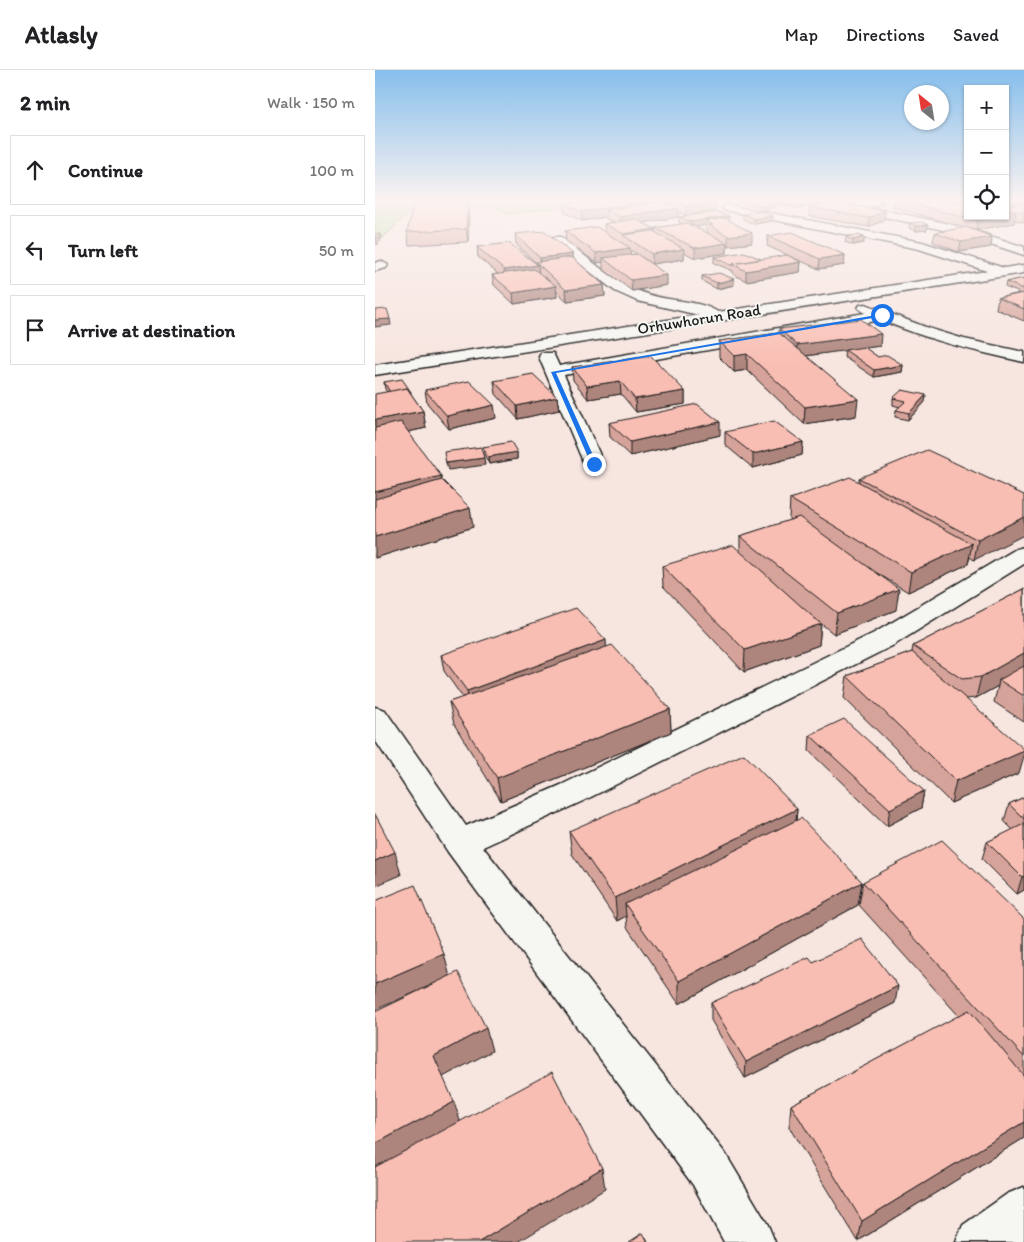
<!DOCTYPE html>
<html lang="en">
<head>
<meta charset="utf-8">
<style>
	:root { --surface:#fff; --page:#f6f6f6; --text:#202124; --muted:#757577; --line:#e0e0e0 }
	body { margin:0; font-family:Itim,sans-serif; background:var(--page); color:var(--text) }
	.controls { position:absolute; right:15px; top:15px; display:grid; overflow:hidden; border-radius:0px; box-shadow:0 1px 4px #0004 }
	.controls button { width:45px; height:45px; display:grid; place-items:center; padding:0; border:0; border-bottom:1px solid var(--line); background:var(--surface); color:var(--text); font:25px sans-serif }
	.compass { position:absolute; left:529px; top:15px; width:45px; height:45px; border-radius:50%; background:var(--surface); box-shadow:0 1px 4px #0004; rotate:330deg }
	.stop { position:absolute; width:15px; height:15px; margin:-11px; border:4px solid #1a73e8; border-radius:50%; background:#fff }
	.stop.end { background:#1a73e8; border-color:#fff; box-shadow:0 1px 5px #0008 }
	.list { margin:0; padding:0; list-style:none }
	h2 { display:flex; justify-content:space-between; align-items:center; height:65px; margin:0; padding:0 20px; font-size:21px }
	h2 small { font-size:16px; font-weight:400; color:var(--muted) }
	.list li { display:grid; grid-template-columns:32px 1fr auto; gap:15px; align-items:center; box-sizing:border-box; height:70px; margin:0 10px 10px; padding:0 10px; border:1px solid var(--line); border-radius:0px }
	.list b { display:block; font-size:19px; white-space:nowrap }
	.list em { font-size:16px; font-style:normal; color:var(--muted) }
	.icon { flex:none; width:28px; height:28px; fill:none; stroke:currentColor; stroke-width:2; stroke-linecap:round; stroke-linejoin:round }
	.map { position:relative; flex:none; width:649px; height:1172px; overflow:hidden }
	header { display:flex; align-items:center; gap:30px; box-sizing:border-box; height:70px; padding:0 25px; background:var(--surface); border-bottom:1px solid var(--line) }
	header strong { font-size:24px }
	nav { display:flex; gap:28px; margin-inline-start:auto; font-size:18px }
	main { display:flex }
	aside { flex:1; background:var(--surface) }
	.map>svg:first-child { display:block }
	.green { fill:#b3e09e; stroke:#687e5d }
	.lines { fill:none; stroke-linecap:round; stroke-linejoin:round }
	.minor-casing { stroke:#1c1c1c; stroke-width:3 }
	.minor { fill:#f6f6f2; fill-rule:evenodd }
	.wall { fill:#d6a39a; stroke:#1c1c1c; fill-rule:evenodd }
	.shaded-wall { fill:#ae857d; stroke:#1c1c1c }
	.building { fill:#f9beb3; stroke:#1c1c1c }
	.route { fill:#1a73e8 }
	.labels { text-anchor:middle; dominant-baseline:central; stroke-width:4; stroke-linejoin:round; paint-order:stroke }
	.far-street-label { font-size:16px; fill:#1c1c1c; stroke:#f6f6f2 }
</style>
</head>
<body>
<header>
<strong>Atlasly</strong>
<nav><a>Map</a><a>Directions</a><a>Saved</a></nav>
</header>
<main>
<aside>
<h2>2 min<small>Walk · 150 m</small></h2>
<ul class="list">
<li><svg class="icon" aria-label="ahead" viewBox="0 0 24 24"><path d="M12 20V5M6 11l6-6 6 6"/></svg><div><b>Continue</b></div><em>100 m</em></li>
<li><svg class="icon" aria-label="left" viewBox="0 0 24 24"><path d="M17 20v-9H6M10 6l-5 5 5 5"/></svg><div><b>Turn left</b></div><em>50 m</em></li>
<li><svg class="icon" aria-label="arrive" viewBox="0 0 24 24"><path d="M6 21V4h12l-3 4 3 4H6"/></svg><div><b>Arrive at destination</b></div></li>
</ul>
</aside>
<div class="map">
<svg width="649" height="1172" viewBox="0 0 649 1172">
	<rect width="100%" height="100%" fill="#f7e5df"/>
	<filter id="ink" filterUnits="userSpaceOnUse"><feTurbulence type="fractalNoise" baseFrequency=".02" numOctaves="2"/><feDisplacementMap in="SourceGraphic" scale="10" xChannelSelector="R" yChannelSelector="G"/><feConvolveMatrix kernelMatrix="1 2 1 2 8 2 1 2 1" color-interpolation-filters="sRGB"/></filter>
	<g filter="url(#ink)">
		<path class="green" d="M0,131H230L132,144L122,137L36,140L7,169H0Z"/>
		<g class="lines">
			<defs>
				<g id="minor">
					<path d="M487,131H508L507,133L493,137L589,157L649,177V185L582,163L478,140L476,138L482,133Z"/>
					<path d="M353,135L547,172L629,198L649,195V203L0,305V295L324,245L262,231L240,221L178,173L176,170L178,167H186C212,187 238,212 269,223C292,232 322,229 343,242L612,201L544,179L349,140L347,138L349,136Z"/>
					<path d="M6,191L13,195L11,198L0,201V193Z"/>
					<path d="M490,234L553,258L589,269L649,282V292C598,281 554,270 506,250L189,305L229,394L226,398L219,400L212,398L209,394L164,287L166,283H178L184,296L490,243L483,238L485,235Z"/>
					<path d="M649,477V494L519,575L208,731L108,777L350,1083L393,1155L400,1172H349L318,1115L73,782L0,670V637L10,640L91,756L186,715L499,563L641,479Z"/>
					<path d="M649,1117V1170L646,1172H581L588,1155L632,1124Z"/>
				</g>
			</defs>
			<use href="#minor" class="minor-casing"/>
			<use href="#minor" class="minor"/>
		</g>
		<g class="wall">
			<path d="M93,131L94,142L93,172L34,175L32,162Z"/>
			<path d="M270,131H339L340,141L311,146L303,142V147L268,153L280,159V163V158L307,154L304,152V147L354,150L377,173L352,176V183L320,188L309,182V189L277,194L263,185L292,215L257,221L228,199V192L222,193L191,171L190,161H230L229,154L238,152L231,149V147L207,151L190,143L189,134ZM331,155V160L333,162V164L319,157ZM255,180L262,184L255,185Z"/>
			<path d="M361,131H446V133L510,141L509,150L494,157L434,146L435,137L444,134L425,139L404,134V135L387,141L360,136Z"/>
			<path d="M519,131H593V146H630V131H649V153L639,150V153L601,160L593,158L617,167L616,177L584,182L558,172L560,163L590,158L518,137Z"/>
			<path d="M368,144L398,146L397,151L379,154L368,149Z"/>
			<path d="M535,153L553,155L552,160L541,161L534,158Z"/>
			<path d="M140,164L198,184V188L229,215L230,226L192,231L181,221L182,227L139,234L119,215L117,205L123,204L103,187L102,177L162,194L141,174Z"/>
			<path d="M393,166L470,185L469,195L444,199L392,176Z"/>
			<path d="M471,167L489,173L478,175L470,172Z"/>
			<path d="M339,187L426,192L425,202L371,211L358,204V201L339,193Z"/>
			<path d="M327,206L359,215L342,219L327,211Z"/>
			<path d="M649,208V251L621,239L623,228L645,223L630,217L631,212Z"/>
			<path d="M404,259L505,276L490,278L503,287L528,295L527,302L499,307L469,287L470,280L431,286L481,346L429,354L372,300L359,302L344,287V271L404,263Z"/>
			<path d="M197,297L310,321V334L261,342L246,324L213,329L198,310Z"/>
			<path d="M119,311L182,327L184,340L143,349L121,324Z"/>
			<path d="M9,312L36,322V324L48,341L51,358L33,362L98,457L0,488L12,322L10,319Z"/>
			<path d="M50,320L121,348L74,359L52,333Z"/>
			<path d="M518,328L550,332L533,350L520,347L521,340L525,337L518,335Z"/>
			<path d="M234,353L345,365L255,386L235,367Z"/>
			<path d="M350,362L428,372L427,385L378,398L350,375Z"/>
			<path d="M108,377L142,382V389L114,394L109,384Z"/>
			<path d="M484,408L649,425L599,490L595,487L593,494L533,522L502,503L521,540L459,564L439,548L446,554L444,575L369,602L288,516L287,496L365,481V466L416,450L414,449L415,429L484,412Z"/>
			<path d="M649,519V652L619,632L623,616L601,628L591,629L644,703L576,733L469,628L472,606L537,582L538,576Z"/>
			<path d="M231,576L295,639L296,662L126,731L79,654L74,632L88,628L69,601L66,585Z"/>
			<path d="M435,665L549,721L546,738L512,756L434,681Z"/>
			<path d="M649,727V820L642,824L607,789L612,772L638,760L629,751L634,734Z"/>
			<path d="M422,739L421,750L483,835L304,934L252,857L251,846L242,851L197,784L194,761Z"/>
			<path d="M488,812L649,849V1068L483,1171L414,1057L416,1035L584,946L484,835Z"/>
			<path d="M438,892L520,933L370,1008L336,950V933Z"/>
		</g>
		<g class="shaded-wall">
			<path d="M93,131L94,142L93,172L91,159Z"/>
			<path d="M270,131H283V138L231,140V147L207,151V142Z"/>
			<path d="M402,131H404V135L387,141V136Z"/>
			<path d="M426,131H446V133L425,139Z"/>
			<path d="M630,131H637L636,139L630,138Z"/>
			<path d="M640,131H647V135L639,137Z"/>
			<path d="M340,132V141L311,146V136Z"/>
			<path d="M303,138V147L245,156V147Z"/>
			<path d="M510,141L509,150L494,157V148Z"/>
			<path d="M641,143L639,153L601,160L602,151L626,146H630V145Z"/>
			<path d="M354,146V151H331V155L316,158V152Z"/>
			<path d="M398,146L397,151L379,154V149Z"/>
			<path d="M553,155L552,160L541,161V156Z"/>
			<path d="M280,159L281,168L249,166V164Z"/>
			<path d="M377,163V173L353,176V166Z"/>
			<path d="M5,164L6,170L2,175L1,169Z"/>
			<path d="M489,167V173L478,175V170Z"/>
			<path d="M617,167L616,177L584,182L586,172Z"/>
			<path d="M352,173V183L320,188V178Z"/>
			<path d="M255,178L256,188H228V192L222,193L221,183Z"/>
			<path d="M309,179V189L277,194V184Z"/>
			<path d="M198,184L199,194L166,197L165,188Z"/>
			<path d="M470,185L469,195L444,199L445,189Z"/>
			<path d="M426,192L425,202L371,211V201Z"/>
			<path d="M163,195L164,206L130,211L129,200Z"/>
			<path d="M292,205V215L257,221L256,210Z"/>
			<path d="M359,209V215L342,219V213Z"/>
			<path d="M229,215L230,226L192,231L191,220Z"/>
			<path d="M181,216L182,227L139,234L138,223Z"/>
			<path d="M15,249L16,255L0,257V250Z"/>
			<path d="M506,264L505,276L422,287V275Z"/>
			<path d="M372,284V300L359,302V286Z"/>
			<path d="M528,295L527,302L499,307V300Z"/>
			<path d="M245,311L246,324L213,329L212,316Z"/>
			<path d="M310,321V334L261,342L260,329Z"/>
			<path d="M551,325L550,332L533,350L534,343Z"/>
			<path d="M182,327L184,340L143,349L142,336Z"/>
			<path d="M483,329L481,346L429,354L430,337Z"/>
			<path d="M119,335L121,348L74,359L72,346Z"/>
			<path d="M48,341L51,358L0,369V350Z"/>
			<path d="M345,352V365L255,386V372Z"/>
			<path d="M428,372L427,385L378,398V384Z"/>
			<path d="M142,382V389L114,394L113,387Z"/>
			<path d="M109,388L110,395L73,400L71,393Z"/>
			<path d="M66,406L69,425L0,442V422Z"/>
			<path d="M95,438L98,457L0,488V467Z"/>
			<path d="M649,447V465L599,490L603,470Z"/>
			<path d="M597,474L593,494L533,522L536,502Z"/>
			<path d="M524,519L521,540L459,564L462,543Z"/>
			<path d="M446,554L444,575L369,602L370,580Z"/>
			<path d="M231,570L232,586L95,638L92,621Z"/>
			<path d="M649,583V601L624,610L623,616L601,628L606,607Z"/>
			<path d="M295,639L296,662L126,731L122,708Z"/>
			<path d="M649,681V686L644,703L576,733L581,711Z"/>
			<path d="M549,721L546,738L512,756L515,739Z"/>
			<path d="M422,739L420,762L250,834L251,846L242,851L240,828Z"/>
			<path d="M20,782L26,805L0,816V791Z"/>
			<path d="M649,806V820L642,824L647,807Z"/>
			<path d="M487,812L483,835L304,934V911Z"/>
			<path d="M69,884L75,907L0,940V914Z"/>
			<path d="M523,916L520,933L370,1008L371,992Z"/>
			<path d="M111,958L117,981L66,1008L59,986Z"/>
			<path d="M79,1032L86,1054L0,1101V1074Z"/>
			<path d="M649,1052V1068L483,1171L487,1151Z"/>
			<path d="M227,1098L230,1119L143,1172H104Z"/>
		</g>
		<g class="building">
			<path d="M55,131H93L91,159L32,162L39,132Z"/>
			<path d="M204,131H270L207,142L189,134Z"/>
			<path d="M287,131L303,138L245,147L231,140Z"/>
			<path d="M298,131H339L340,132L311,136Z"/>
			<path d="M362,131H402L387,136Z"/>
			<path d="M449,131H453L510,141L494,148L435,137Z"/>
			<path d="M529,131H589L593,132V146H626L602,151Z"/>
			<path d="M649,133V143L630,138V137Z"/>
			<path d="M630,140L641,143L630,145Z"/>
			<path d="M387,141L398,146L379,149L368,144Z"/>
			<path d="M342,142L354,146L316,152L304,147Z"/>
			<path d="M350,148L377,163L353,166L334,155H338L331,151Z"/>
			<path d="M260,149L280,159L249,164L229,154Z"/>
			<path d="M547,152L553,155L541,156L535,153Z"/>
			<path d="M312,153L352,173L320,178L280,158Z"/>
			<path d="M222,157L255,178L221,183L190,161Z"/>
			<path d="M591,157L617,167L586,172L560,163Z"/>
			<path d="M170,161L198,184L165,188L140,164Z"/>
			<path d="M278,161L309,179L277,184L248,165Z"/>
			<path d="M417,162L470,185L445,189L393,166Z"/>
			<path d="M0,164H5L1,169Z"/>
			<path d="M482,165L489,167L478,170L471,167Z"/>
			<path d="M134,173L163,195L129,200L102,177Z"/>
			<path d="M369,182L386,189L358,194V196L339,187Z"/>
			<path d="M262,184L292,205L256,210L228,188Z"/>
			<path d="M412,185L426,192L371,201L358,194Z"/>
			<path d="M197,187L229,215L191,220L161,192Z"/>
			<path d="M159,199L181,216L138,223L117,205Z"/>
			<path d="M344,203L359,209L342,213L327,206Z"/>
			<path d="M649,208V219L631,212Z"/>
			<path d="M649,223V239L623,228Z"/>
			<path d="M12,239L15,249L0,250V240Z"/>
			<path d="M486,249L506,264L422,275L404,259Z"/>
			<path d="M404,263L483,329L430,337L372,284L359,286L344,271Z"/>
			<path d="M489,277L503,287L512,285L528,295L499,300L470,280Z"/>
			<path d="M276,286L310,321L260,329L245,311L212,316L197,297Z"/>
			<path d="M158,304L182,327L142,336L119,311Z"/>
			<path d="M27,309L36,322H35L32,318L15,322L9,312Z"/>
			<path d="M94,311L119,335L72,346L50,320Z"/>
			<path d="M32,318L48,341L0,350V324Z"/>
			<path d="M527,320L551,325L534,343L521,340L531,331L518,328Z"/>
			<path d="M322,334L345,352L255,372L234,353Z"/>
			<path d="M399,351L428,372L378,384L350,362Z"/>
			<path d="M26,352L66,406L0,422V358Z"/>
			<path d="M136,372L142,382L113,387L108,377Z"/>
			<path d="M106,377L109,388L71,393L69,382Z"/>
			<path d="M552,380L649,425V447L603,470L484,408Z"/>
			<path d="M475,407L597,474L536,502L415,429Z"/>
			<path d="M67,410L95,438L0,467V429Z"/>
			<path d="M424,447L524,519L462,543L365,466Z"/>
			<path d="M358,475L446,554L370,580L287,496Z"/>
			<path d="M649,519V583L606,607L587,609L538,576Z"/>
			<path d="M201,538L231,570L92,621L66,585Z"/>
			<path d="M237,575L295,639L122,708L74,632Z"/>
			<path d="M537,582L649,679V681L581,711L472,606Z"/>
			<path d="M649,596V626L624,610Z"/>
			<path d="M469,649L549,721L515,739L435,665Z"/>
			<path d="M369,684L422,739L240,828L194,761Z"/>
			<path d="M649,727V749L634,734Z"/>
			<path d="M0,744L20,782L0,791Z"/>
			<path d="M426,748L487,812L304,911L250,834Z"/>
			<path d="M649,754V806L647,807L612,772Z"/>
			<path d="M567,770L649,849V987L488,812Z"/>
			<path d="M40,815L69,884L0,914V831Z"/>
			<path d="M487,869L523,916L371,992L336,933L434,887L438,892Z"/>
			<path d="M83,902L111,958L59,986L79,1032L0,1074V942Z"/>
			<path d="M594,940L649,1006V1052L487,1151L416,1035Z"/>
			<path d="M177,1002L227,1098L104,1172H0V1097Z"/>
			<path d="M268,1163L273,1172H254Z"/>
		</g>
	</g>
	<linearGradient id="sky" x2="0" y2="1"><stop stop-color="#86beec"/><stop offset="0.44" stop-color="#fbf3f1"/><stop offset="1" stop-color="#fbf3f1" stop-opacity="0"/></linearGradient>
	<rect width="649" height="295" fill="url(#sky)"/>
	<path class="route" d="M507,244L509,246L181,303L222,394L219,396L216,394L176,302Z"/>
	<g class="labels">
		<g class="far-street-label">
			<text transform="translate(324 249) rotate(-9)">Orhuwhorun Road</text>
		</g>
	</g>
</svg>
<div class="controls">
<button>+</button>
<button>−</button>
<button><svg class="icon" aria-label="locate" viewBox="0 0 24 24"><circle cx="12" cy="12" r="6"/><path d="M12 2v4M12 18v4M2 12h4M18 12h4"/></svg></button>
</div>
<svg class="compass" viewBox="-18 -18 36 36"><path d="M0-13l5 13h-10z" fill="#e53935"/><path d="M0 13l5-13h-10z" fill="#757577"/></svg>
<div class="stop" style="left:507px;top:245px"></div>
<div class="stop end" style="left:219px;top:394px"></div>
</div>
</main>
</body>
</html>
